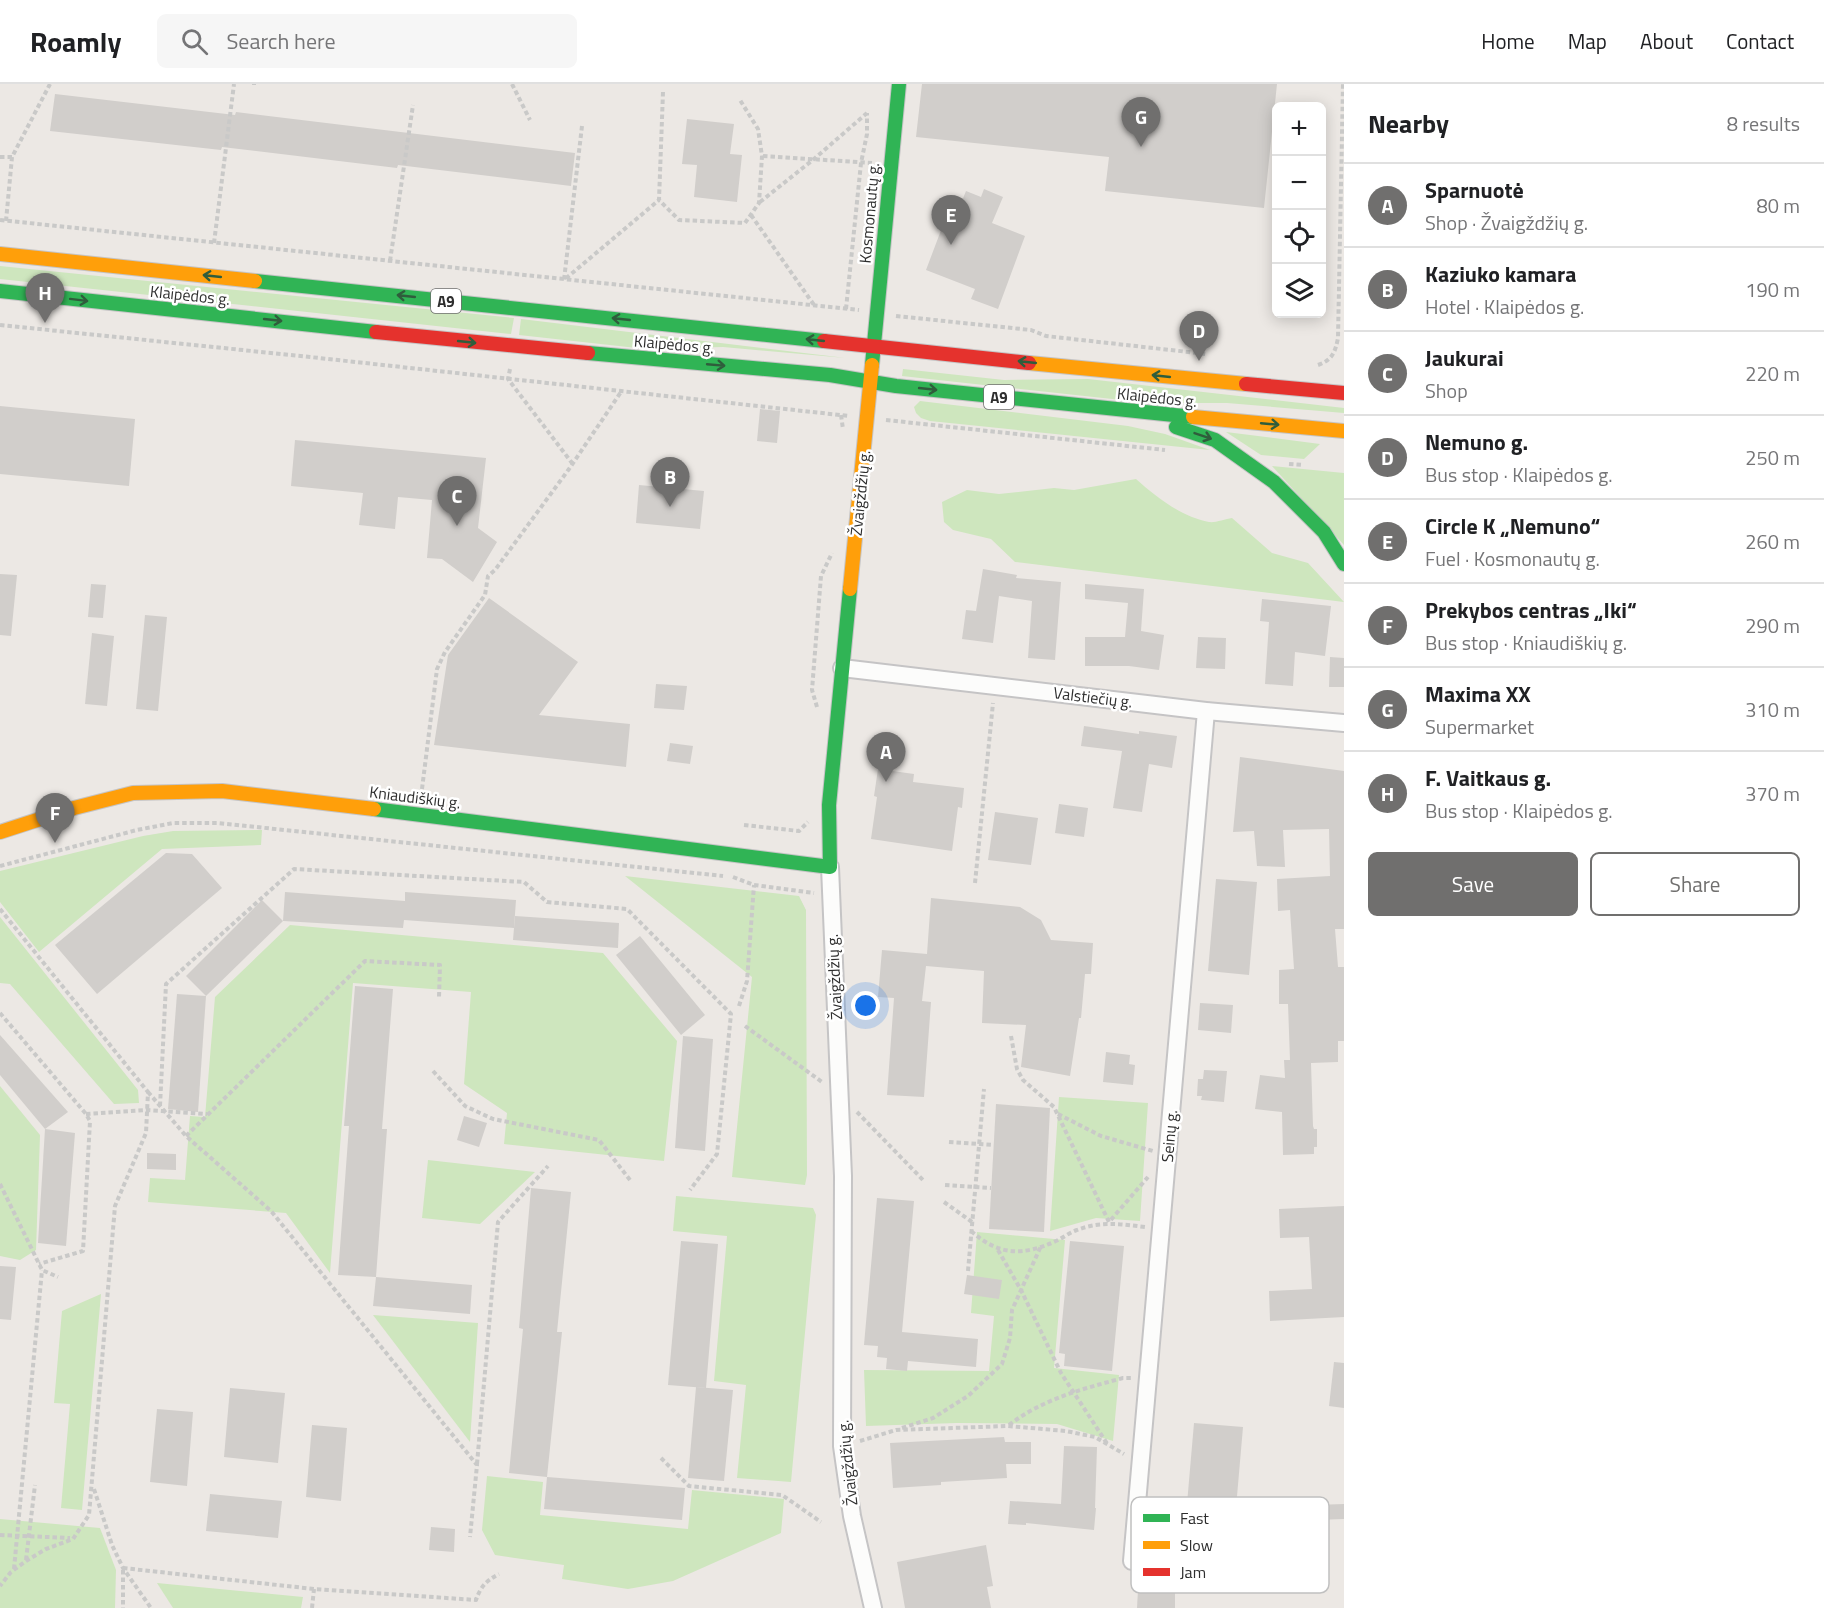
<!DOCTYPE html>
<html lang="en">
<head>
<meta charset="utf-8">
<style>
	:root { --surface:#fff; --page:#f6f6f6; --text:#202124; --muted:#757577; --line:#e0e0e0; --accent:#706f6e }
	body { margin:0; font-family:"Titillium Web",sans-serif; background:var(--page); color:var(--text) }
	.controls { position:absolute; right:18px; top:18px; display:grid; overflow:hidden; border-radius:9px; box-shadow:0 3px 15px #0003 }
	.controls button { width:54px; height:54px; display:grid; place-items:center; padding:0; border:0; border-bottom:2px solid var(--line); background:var(--surface); color:var(--text); font:30px sans-serif }
	.you { position:absolute; left:866px; top:922px; width:21px; height:21px; margin:-15px; border:4px solid #fff; border-radius:50%; background:#1a73e8; box-shadow:0 0 0 9px #1a73e833 }
	.badge { display:grid; place-items:center; width:39px; height:39px; border-radius:50%; background:var(--accent); color:#fff; font-size:20px; font-weight:700 }
	.pin { position:absolute; translate:-50% -50px; filter:drop-shadow(0 2px 3px #0008) }
	.pin::after { content:''; position:absolute; top:32px; width:21px; height:18px; background:inherit; clip-path:polygon(0 0,100% 0,50% 100%) }
	.list { margin:0; padding:0; list-style:none }
	h2 { display:flex; justify-content:space-between; align-items:center; height:78px; margin:0; padding:0 24px; font-size:26px }
	h2 small { font-size:20px; font-weight:400; color:var(--muted) }
	.list li { display:grid; grid-template-columns:39px 1fr auto; gap:18px; align-items:center; box-sizing:border-box; height:84px; padding:0 24px; border-top:2px solid var(--line) }
	.list b { display:block; font-size:22px; white-space:nowrap }
	.list p { margin:0; font-size:20px; white-space:nowrap; color:var(--muted) }
	.list em { font-size:20px; font-style:normal; color:var(--muted) }
	.actions { display:flex; gap:12px; padding:18px 24px }
	.actions a { flex:1; padding:14px 0; border:2px solid var(--accent); border-radius:9px; text-align:center; font-size:21px; color:var(--accent) }
	.actions .main { background:var(--accent); color:#fff }
	.icon { flex:none; width:33px; height:33px; fill:none; stroke:currentColor; stroke-width:2; stroke-linecap:round; stroke-linejoin:round }
	.map { position:relative; flex:none; width:1344px; height:1524px; overflow:hidden }
	header { display:flex; align-items:center; gap:36px; box-sizing:border-box; height:84px; padding:0 30px; background:var(--surface); border-bottom:2px solid var(--line) }
	header strong { font-size:28px }
	nav { display:flex; gap:33px; margin-inline-start:auto; font-size:21px }
	.search { width:420px; height:54px; background:var(--page); display:flex; align-items:center; gap:15px; box-sizing:border-box; padding:0 21px; border-radius:9px; color:var(--muted); font-size:22px }
	main { display:flex }
	aside { flex:1; background:var(--surface) }
	.map>svg:first-child { display:block }
	.green { fill:#cee6be }
	.building { fill:#d1cecb }
	.lines { fill:none; stroke-linecap:round; stroke-linejoin:round }
	.street-casing { stroke:#c5c4c5; stroke-width:20 }
	.fast-casing { stroke:#c5c4c5; stroke-width:16 }
	.slow-casing { stroke:#c5c4c5; stroke-width:16 }
	.jam-casing { stroke:#c5c4c5; stroke-width:16 }
	.path { stroke:#c9c9c8; stroke-width:4; stroke-dasharray:4.5 3; stroke-linecap:butt }
	.street { stroke:#fcfcfb; stroke-width:16 }
	.fast { stroke:#30b455; stroke-width:14 }
	.slow { stroke:#ff9f0a; stroke-width:14 }
	.jam { stroke:#e5322d; stroke-width:14 }
	.oneway { stroke:#2f5d3c }
	.labels { text-anchor:middle; dominant-baseline:central; stroke-width:5; stroke-linejoin:round; paint-order:stroke }
	.shield { fill:#fff; stroke:#6d6d6d; stroke-width:1.5 }
	.shield-label { font-size:15px; font-weight:bold; fill:#2e2e2e }
	.street-label { font-size:16px; fill:#2e2e2e; stroke:#fff }
	.key { fill:#fff; stroke:#c0c0c0; stroke-width:1.5 }
	.key-label { font-size:16px; fill:#2e2e2e }
</style>
</head>
<body>
<header>
<strong>Roamly</strong>
<div class="search"><svg class="icon" aria-label="search" viewBox="0 0 24 24"><circle cx="10" cy="10" r="6"/><path d="M15 15l6 6"/></svg>Search here</div>
<nav><a>Home</a><a>Map</a><a>About</a><a>Contact</a></nav>
</header>
<main>
<div class="map">
<svg width="1344" height="1524" viewBox="0 0 1344 1524">
	<rect width="100%" height="100%" fill="#ece8e4"/>
	<g class="green">
		<path d="M0,182L514,234L511,250L0,195Z"/>
		<path d="M521,235L846,274L723,263L646,265L519,251Z"/>
		<path d="M903,285L1004,296L1088,295L1344,324V329L1227,319H1149L902,292Z"/>
		<path d="M920,317L1128,342L1165,350L1210,366L930,337L921,334L916,329L914,323Z"/>
		<path d="M1226,348L1320,360L1304,375L1261,371Z"/>
		<path d="M1272,382L1344,389V461Z"/>
		<path d="M1136,395C1156,413 1182,433 1209,438C1215,439 1225,435 1232,434L1272,469L1308,479L1344,518L1015,478L991,455L953,446L944,438L942,418L967,406L999,410L1054,404L1074,406Z"/>
		<path d="M262,746L261,761L162,765L39,868L0,818V787L143,752L173,747Z"/>
		<path d="M625,792L799,812L806,826L807,1091L805,1101L732,1093L752,893Z"/>
		<path d="M0,833L138,1006L139,1019L114,1020L10,900L0,899Z"/>
		<path d="M290,841L603,869L677,957L664,1077L504,1060L507,1029L464,1000L471,908L353,899L330,1189L286,1129L148,1118L150,1094L185,1096L190,1032L205,1033L215,913Z"/>
		<path d="M0,1002L40,1051L36,1166L20,1176L0,1172Z"/>
		<path d="M1059,1013L1148,1019L1140,1137L1096,1134L1050,1147Z"/>
		<path d="M428,1076L535,1088L480,1140L422,1134Z"/>
		<path d="M676,1112L813,1124L816,1131L791,1398L737,1394L746,1301L714,1297L727,1152L673,1147Z"/>
		<path d="M977,1148L1065,1156L1054,1284L1119,1291L1113,1357L1057,1340L957,1339L866,1342L864,1286L989,1287L994,1232L971,1229Z"/>
		<path d="M101,1210L82,1426L61,1424L70,1320L54,1319L62,1227Z"/>
		<path d="M373,1231L478,1239L470,1358Z"/>
		<path d="M487,1392L543,1398L540,1431L688,1445L692,1406L784,1415L781,1449L673,1497L628,1505L562,1495L564,1481L495,1471L482,1446Z"/>
		<path d="M0,1435L100,1444L116,1486L115,1524H0Z"/>
		<path d="M157,1499L303,1513L301,1524H173Z"/>
	</g>
	<g class="building">
		<path d="M922,0H1277L1264,124L1105,107L1109,73L916,53Z"/>
		<path d="M55,10L235,31L236,28L575,69L571,102L398,81L397,84L222,63L221,66L50,47Z"/>
		<path d="M687,35L734,40L730,70L742,71L737,118L694,113L697,81L682,80Z"/>
		<path d="M984,105L1003,113L992,139L1025,152L998,225L971,215L975,205L926,186L943,141L951,144L966,107L981,113Z"/>
		<path d="M0,322L135,335L129,402L0,390Z"/>
		<path d="M760,325L780,327L777,359L757,357Z"/>
		<path d="M295,356L486,374L478,444L497,458L473,498L442,475L427,474L432,416L398,413L395,445L359,441L363,409L291,402Z"/>
		<path d="M639,401L704,407L700,445L636,439Z"/>
		<path d="M983,485L1017,491L1016,494L1061,498L1055,576L1028,574L1032,517L999,512L993,559L962,555L966,526L976,527Z"/>
		<path d="M0,490L17,491L11,552L0,551Z"/>
		<path d="M91,500L106,501L103,534L88,533Z"/>
		<path d="M1085,500L1144,505L1141,547L1164,551L1159,586L1129,582H1085V553H1125L1128,519L1085,515Z"/>
		<path d="M489,514L578,578L539,631L630,640L626,683L434,661L448,571Z"/>
		<path d="M1262,515L1331,522L1325,572L1295,568L1293,602L1265,600L1269,538L1260,537Z"/>
		<path d="M145,531L167,533L158,627L136,625Z"/>
		<path d="M92,549L114,552L107,622L85,620Z"/>
		<path d="M1198,553L1226,554L1225,585L1196,584Z"/>
		<path d="M1330,573L1344,574V603H1329Z"/>
		<path d="M656,600L687,602L684,626L654,624Z"/>
		<path d="M1084,642L1139,650V647L1177,652L1172,684L1149,680L1142,728L1113,724L1122,667L1081,662Z"/>
		<path d="M670,659L693,662L690,680L667,677Z"/>
		<path d="M1240,673L1344,687V845H1335L1338,883H1344V957H1338V978L1311,979L1313,1042L1314,1045H1317V1063H1314V1070L1283,1071L1282,1028L1255,1025L1260,991L1285,994L1284,976H1290L1288,920H1279V886L1294,885L1290,826L1278,827L1277,795L1330,792L1329,745L1283,746L1285,783L1257,782L1254,747L1233,748Z"/>
		<path d="M878,685L914,690L913,698L964,704L962,724L958,723L952,767L871,755L877,713L874,712Z"/>
		<path d="M1059,720L1088,724L1084,753L1055,749Z"/>
		<path d="M995,728L1038,734L1031,781L988,776Z"/>
		<path d="M166,769L192,770L222,804L97,910L55,861Z"/>
		<path d="M1216,795L1257,798L1249,891L1208,887Z"/>
		<path d="M285,808L405,817V808L516,816L514,844L404,836L403,844L283,837Z"/>
		<path d="M931,814L1020,823L1041,836L1051,856L1093,859L1091,890H1085L1081,934H1079L1070,992L1021,983L1026,941L982,939L984,887L926,882L922,917L931,918L924,1013L887,1011L894,914L878,913L882,866L927,870Z"/>
		<path d="M262,816L283,837L206,912L186,892Z"/>
		<path d="M515,832L619,839L618,864L513,856Z"/>
		<path d="M640,852L705,931L681,951L616,871Z"/>
		<path d="M355,902L393,905L382,1045H387L376,1193L338,1191L349,1042H344Z"/>
		<path d="M177,910L206,912L198,1028L168,1025Z"/>
		<path d="M1200,919L1233,921L1231,949L1198,946Z"/>
		<path d="M0,951L68,1028L45,1045L0,991Z"/>
		<path d="M683,952L713,955L705,1067L675,1064Z"/>
		<path d="M1106,968L1130,971L1129,980L1135,981L1133,1001L1103,998Z"/>
		<path d="M1204,986L1227,987L1224,1018L1201,1016L1202,1012H1197L1198,995H1203Z"/>
		<path d="M996,1020L1050,1024L1044,1148L989,1145Z"/>
		<path d="M464,1032L487,1039L479,1063L457,1056Z"/>
		<path d="M45,1045L75,1049L66,1162L38,1159Z"/>
		<path d="M147,1069L176,1070V1086L147,1085Z"/>
		<path d="M531,1104L571,1108L557,1248H562L547,1393L509,1389L523,1245L519,1244Z"/>
		<path d="M877,1114L914,1117L902,1248L978,1255L976,1283L908,1277L907,1287L886,1285L887,1274L877,1273L878,1262L864,1261Z"/>
		<path d="M1344,1122V1233L1270,1237L1269,1207L1312,1205L1309,1153L1280,1154L1279,1125Z"/>
		<path d="M681,1157L718,1160L706,1304L668,1301Z"/>
		<path d="M1070,1157L1124,1162L1112,1287L1064,1282L1065,1270L1059,1269Z"/>
		<path d="M0,1182L16,1183L11,1236L0,1235Z"/>
		<path d="M967,1191L1002,1196L999,1215L964,1210Z"/>
		<path d="M376,1193L472,1201L470,1230L373,1222Z"/>
		<path d="M1334,1278L1344,1279V1324L1329,1322Z"/>
		<path d="M696,1303L733,1306L724,1397L688,1394Z"/>
		<path d="M230,1304L285,1309L278,1379L224,1373Z"/>
		<path d="M157,1325L193,1328L187,1402L150,1398Z"/>
		<path d="M1194,1339L1243,1343L1232,1470L1183,1466Z"/>
		<path d="M312,1341L347,1344L341,1417L306,1413Z"/>
		<path d="M1004,1353L1005,1358H1031V1380H1006L1007,1394L941,1398V1401L893,1404L890,1359Z"/>
		<path d="M1064,1362L1097,1363L1095,1424H1096L1094,1446L1026,1439V1441L1008,1440L1010,1417L1061,1420Z"/>
		<path d="M547,1393L685,1404L682,1436L544,1425Z"/>
		<path d="M210,1410L282,1417L278,1454L206,1447Z"/>
		<path d="M1344,1420V1435L1316,1436L1315,1421Z"/>
		<path d="M431,1443L455,1445L454,1468L429,1466Z"/>
		<path d="M986,1461L993,1502L987,1503L991,1524H905L897,1478Z"/>
		<path d="M1138,1506L1175,1507V1524H1137Z"/>
	</g>
	<g class="lines">
		<defs>
			<g id="street">
				<path d="M842,584L1206,627L1344,639"/>
				<path d="M830,783L843,1092L842,1362L852,1432L873,1524"/>
				<path d="M1132,1477L1206,627"/>
			</g>
			<g id="fast">
				<path d="M255,197L824,257"/>
				<path d="M0,207L376,248"/>
				<path d="M588,269L830,291L896,302L1193,333"/>
				<path d="M872,281L899,0"/>
				<path d="M1176,343L1215,356L1274,398L1324,448L1344,480"/>
				<path d="M374,725L830,783L829,721L850,505"/>
			</g>
			<g id="slow">
				<path d="M0,170L255,197"/>
				<path d="M1029,279L1246,300"/>
				<path d="M1193,333L1344,347"/>
				<path d="M850,505L872,281"/>
				<path d="M0,748L74,724L133,709L222,707L374,725"/>
			</g>
			<g id="jam">
				<path d="M376,248L588,269"/>
				<path d="M824,257L1029,279"/>
				<path d="M1246,300L1344,309"/>
			</g>
		</defs>
		<use href="#street" class="street-casing"/>
		<use href="#fast" class="fast-casing"/>
		<use href="#slow" class="slow-casing"/>
		<use href="#jam" class="jam-casing"/>
		<g class="path">
			<path d="M512,0L530,36"/>
			<path d="M254,1V0"/>
			<path d="M663,8L659,116L679,136L745,139L759,119L762,72L758,45L740,16"/>
			<path d="M582,42L564,196L659,116"/>
			<path d="M763,72L872,79"/>
			<path d="M0,73H12L50,0"/>
			<path d="M760,118L814,75L867,29"/>
			<path d="M751,131L814,221"/>
			<path d="M0,136L859,226"/>
			<path d="M6,137L12,73"/>
			<path d="M214,159L234,0"/>
			<path d="M390,177L413,21"/>
			<path d="M846,225L861,79L867,50V29"/>
			<path d="M896,232L1031,246L1046,252L1206,270"/>
			<path d="M0,241L310,273L849,332"/>
			<path d="M1318,281C1332,276 1335,269 1338,254L1343,0"/>
			<path d="M510,285L508,295L572,379"/>
			<path d="M841,331L843,345"/>
			<path d="M886,336L1165,366"/>
			<path d="M1289,380L1303,381"/>
			<path d="M817,623L812,606L821,492L832,469"/>
			<path d="M422,705L437,585L445,568L485,511L488,492L495,486L569,385L621,308"/>
			<path d="M744,741L799,747L808,738"/>
			<path d="M0,782L137,746L173,739H218L723,792"/>
			<path d="M733,793L754,801L814,809"/>
			<path d="M975,799L993,619"/>
			<path d="M0,825L148,1008L146,1049L115,1122L89,1431L73,1455L46,1465L26,1477L11,1488L0,1502"/>
			<path d="M739,922L747,897L754,801"/>
			<path d="M0,929L86,1030L90,1037L83,1167L39,1180"/>
			<path d="M745,942L822,998"/>
			<path d="M1011,952L1017,985L1023,996L1054,1023L1109,1138L1148,1093"/>
			<path d="M433,987L465,1022L493,1035L599,1056L630,1096"/>
			<path d="M148,1008L186,1052L271,1127L477,1381L470,1453"/>
			<path d="M160,1022L166,900L294,785L524,798L547,818L627,825L731,930L717,1070L690,1106"/>
			<path d="M857,1028L924,1097"/>
			<path d="M86,1030L147,1026L207,1030"/>
			<path d="M1058,1030L1101,1052L1153,1067"/>
			<path d="M186,1052L365,877L440,881L439,913"/>
			<path d="M949,1058L993,1061"/>
			<path d="M0,1100L42,1186L58,1193"/>
			<path d="M945,1101L991,1104"/>
			<path d="M944,1118L972,1138"/>
			<path d="M971,1147C999,1172 1023,1172 1056,1157C1063,1154 1070,1148 1077,1146C1100,1137 1122,1140 1145,1143"/>
			<path d="M998,1166L1021,1206L1061,1289L1108,1361"/>
			<path d="M968,1187L984,1005"/>
			<path d="M1009,1341C1043,1315 1082,1305 1123,1294H1132"/>
			<path d="M902,1344L933,1334L968,1312L1002,1280L1010,1254L1012,1226L1041,1162"/>
			<path d="M860,1357L896,1346L1008,1342L1066,1347L1095,1353L1124,1370"/>
			<path d="M661,1374L689,1402L782,1411L821,1438"/>
			<path d="M477,1380L498,1138L548,1082"/>
			<path d="M94,1405L112,1461L123,1484L151,1524"/>
			<path d="M0,1451L70,1454"/>
			<path d="M26,1476L35,1401"/>
			<path d="M123,1484L314,1505L476,1516C481,1502 486,1497 499,1490"/>
			<path d="M14,1485L42,1186"/>
			<path d="M123,1486V1524"/>
			<path d="M312,1524L314,1505"/>
		</g>
		<use href="#street" class="street"/>
		<use href="#fast" class="fast"/>
		<use href="#slow" class="slow"/>
		<use href="#jam" class="jam"/>
	</g>
	<defs><path id="oneway-shaft" d="M-6 0H5M1.5-3L5.5 0L1.5 3" fill="none" stroke-width="1.6" stroke-linecap="round" stroke-linejoin="round" transform="scale(1.5)"/></defs>
	<g class="oneway">
		<use href="#oneway-shaft" transform="translate(212 192) rotate(-174)"/>
		<use href="#oneway-shaft" transform="translate(406 212) rotate(-174)"/>
		<use href="#oneway-shaft" transform="translate(79 216) rotate(7)"/>
		<use href="#oneway-shaft" transform="translate(621 235) rotate(-174)"/>
		<use href="#oneway-shaft" transform="translate(273 236) rotate(6)"/>
		<use href="#oneway-shaft" transform="translate(815 256) rotate(-174)"/>
		<use href="#oneway-shaft" transform="translate(467 258) rotate(6)"/>
		<use href="#oneway-shaft" transform="translate(1027 278) rotate(-174)"/>
		<use href="#oneway-shaft" transform="translate(716 281) rotate(5)"/>
		<use href="#oneway-shaft" transform="translate(1161 292) rotate(-174)"/>
		<use href="#oneway-shaft" transform="translate(928 305) rotate(6)"/>
		<use href="#oneway-shaft" transform="translate(1270 340) rotate(5)"/>
		<use href="#oneway-shaft" transform="translate(1203 352) rotate(19)"/>
	</g>
	<g class="labels">
		<g class="shield">
			<rect x="431" y="205" width="30" height="24" rx="4.5"/>
			<rect x="984" y="301" width="30" height="24" rx="4.5"/>
		</g>
		<g class="shield-label">
			<text x="446" y="217">A9</text>
			<text x="999" y="313">A9</text>
		</g>
		<g class="street-label">
			<text transform="translate(869 129) rotate(-85)">Kosmonautų g.</text>
			<text transform="translate(190 211) rotate(6)">Klaipėdos g.</text>
			<text transform="translate(674 260) rotate(5)">Klaipėdos g.</text>
			<text transform="translate(1157 313) rotate(6)">Klaipėdos g.</text>
			<text transform="translate(860 409) rotate(-84)">Žvaigždžių g.</text>
			<text transform="translate(1093 613) rotate(7)">Valstiečių g.</text>
			<text transform="translate(415 713) rotate(7)">Kniaudiškių g.</text>
			<text transform="translate(834 893) rotate(-93)">Žvaigždžių g.</text>
			<text transform="translate(1169 1052) rotate(-85)">Seinų g.</text>
			<text transform="translate(847 1379) rotate(-96)">Žvaigždžių g.</text>
		</g>
	</g>
	<rect x="1131" y="1413" width="198" height="96" rx="9" class="key"/>
	<rect x="1143" y="1430" width="27" height="8" fill="#30b455"/>
	<rect x="1143" y="1457" width="27" height="8" fill="#ff9f0a"/>
	<rect x="1143" y="1484" width="27" height="8" fill="#e5322d"/>
	<g class="key-label">
		<text x="1180" y="1440">Fast</text>
		<text x="1180" y="1467">Slow</text>
		<text x="1180" y="1494">Jam</text>
	</g>
</svg>
<div class="controls">
<button>+</button>
<button>−</button>
<button><svg class="icon" aria-label="locate" viewBox="0 0 24 24"><circle cx="12" cy="12" r="6"/><path d="M12 2v4M12 18v4M2 12h4M18 12h4"/></svg></button>
<button><svg class="icon" aria-label="layers" viewBox="0 0 24 24"><path d="M12 4l9 5-9 5-9-5zM3 14l9 5 9-5"/></svg></button>
</div>
<div class="you"></div>
<div class="pin badge" style="left:886px;top:698px">A</div>
<div class="pin badge" style="left:670px;top:423px">B</div>
<div class="pin badge" style="left:457px;top:442px">C</div>
<div class="pin badge" style="left:1199px;top:277px">D</div>
<div class="pin badge" style="left:951px;top:161px">E</div>
<div class="pin badge" style="left:55px;top:759px">F</div>
<div class="pin badge" style="left:1141px;top:63px">G</div>
<div class="pin badge" style="left:45px;top:239px">H</div>
</div>
<aside>
<h2>Nearby<small>8 results</small></h2>
<ul class="list">
<li><span class="badge">A</span><div><b>Sparnuotė</b><p>Shop · Žvaigždžių g.</p></div><em>80 m</em></li>
<li><span class="badge">B</span><div><b>Kaziuko kamara</b><p>Hotel · Klaipėdos g.</p></div><em>190 m</em></li>
<li><span class="badge">C</span><div><b>Jaukurai</b><p>Shop</p></div><em>220 m</em></li>
<li><span class="badge">D</span><div><b>Nemuno g.</b><p>Bus stop · Klaipėdos g.</p></div><em>250 m</em></li>
<li><span class="badge">E</span><div><b>Circle K „Nemuno“</b><p>Fuel · Kosmonautų g.</p></div><em>260 m</em></li>
<li><span class="badge">F</span><div><b>Prekybos centras „Iki“</b><p>Bus stop · Kniaudiškių g.</p></div><em>290 m</em></li>
<li><span class="badge">G</span><div><b>Maxima XX</b><p>Supermarket</p></div><em>310 m</em></li>
<li><span class="badge">H</span><div><b>F. Vaitkaus g.</b><p>Bus stop · Klaipėdos g.</p></div><em>370 m</em></li>
</ul>
<div class="actions"><a class="main">Save</a><a>Share</a></div>
</aside>
</main>
</body>
</html>
